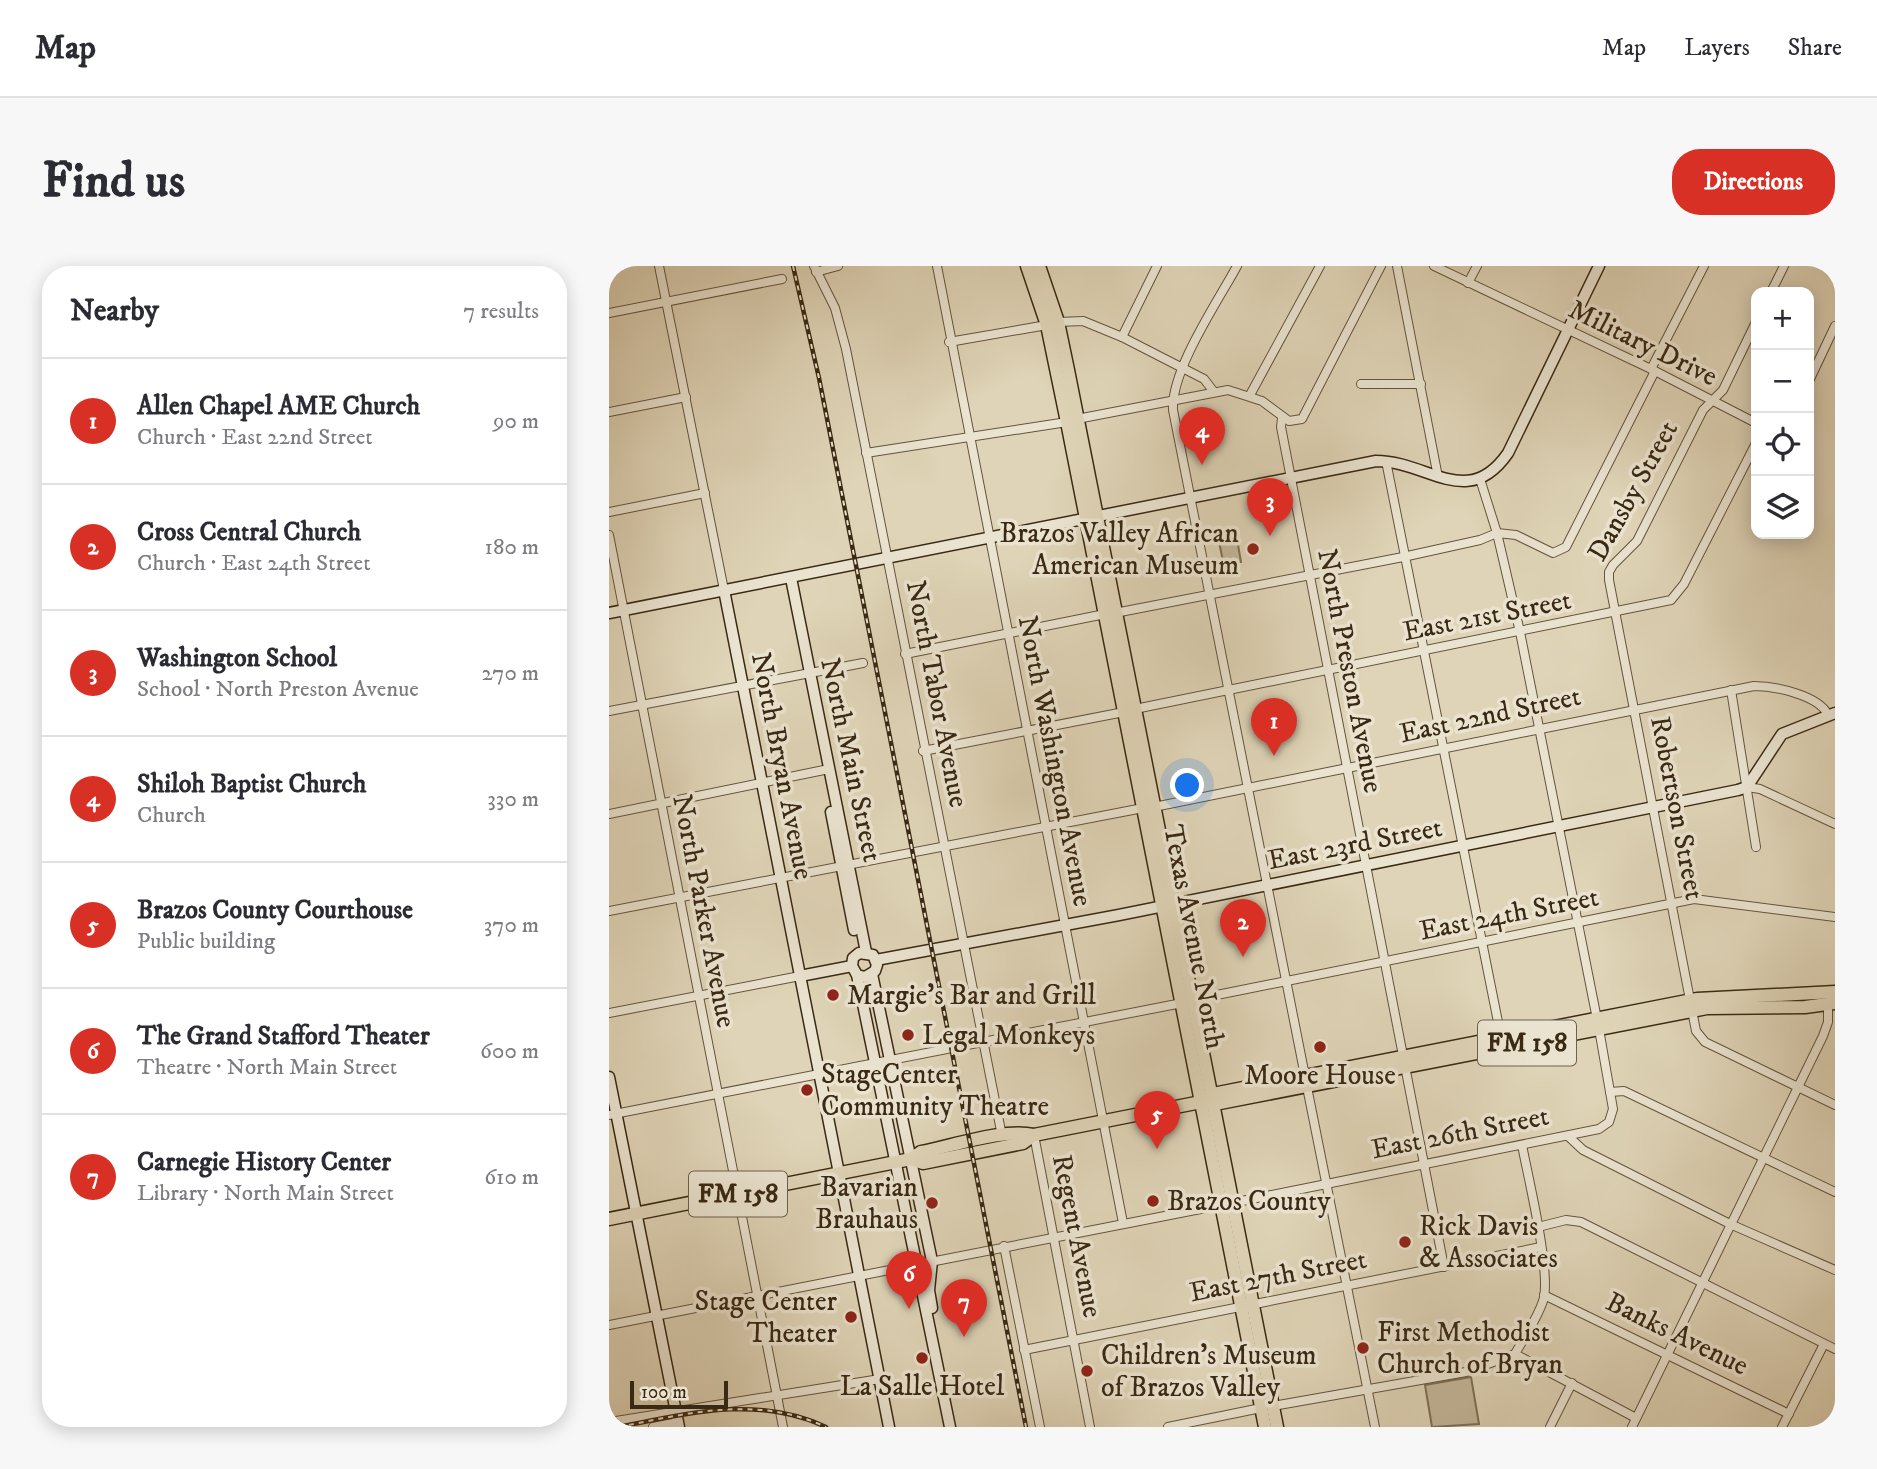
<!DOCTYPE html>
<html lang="en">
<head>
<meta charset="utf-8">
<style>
	:root { --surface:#fff; --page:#f7f7f7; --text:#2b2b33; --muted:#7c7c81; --line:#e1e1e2; --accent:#d93025 }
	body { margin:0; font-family:"IM FELL DW Pica",serif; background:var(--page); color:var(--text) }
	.controls { position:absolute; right:21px; top:21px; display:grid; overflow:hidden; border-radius:14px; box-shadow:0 4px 18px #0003 }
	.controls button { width:63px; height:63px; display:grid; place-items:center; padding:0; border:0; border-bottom:2px solid var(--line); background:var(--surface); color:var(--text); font:35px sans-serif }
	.scale { position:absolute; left:21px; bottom:18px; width:98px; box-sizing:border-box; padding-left:7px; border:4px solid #3a2913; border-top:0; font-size:19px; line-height:24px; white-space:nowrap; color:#3a2913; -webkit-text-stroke:5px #eae3d0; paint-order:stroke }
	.you { position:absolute; left:579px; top:520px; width:24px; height:24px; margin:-18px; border:5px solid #fff; border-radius:50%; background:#1a73e8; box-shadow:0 0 0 10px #1a73e833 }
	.badge { display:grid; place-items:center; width:46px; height:46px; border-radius:50%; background:var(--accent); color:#fff; font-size:23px; font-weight:700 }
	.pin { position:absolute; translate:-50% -58px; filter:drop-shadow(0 2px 4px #0008) }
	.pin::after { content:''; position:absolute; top:37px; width:24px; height:21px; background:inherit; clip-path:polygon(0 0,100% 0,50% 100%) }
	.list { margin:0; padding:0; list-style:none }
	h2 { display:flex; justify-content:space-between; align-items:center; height:91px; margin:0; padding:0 28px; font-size:30px }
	h2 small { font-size:23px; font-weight:400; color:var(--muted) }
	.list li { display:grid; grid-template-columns:46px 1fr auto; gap:21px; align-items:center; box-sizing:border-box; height:126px; padding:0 28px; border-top:2px solid var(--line) }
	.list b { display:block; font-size:26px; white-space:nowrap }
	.list p { margin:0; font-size:23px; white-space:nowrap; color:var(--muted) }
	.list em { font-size:23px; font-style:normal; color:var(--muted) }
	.icon { flex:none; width:38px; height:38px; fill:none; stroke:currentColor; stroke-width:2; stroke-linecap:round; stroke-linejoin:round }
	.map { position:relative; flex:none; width:1226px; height:1161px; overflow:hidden; border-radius:28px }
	header { display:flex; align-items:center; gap:42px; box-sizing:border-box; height:98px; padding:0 35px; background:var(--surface); border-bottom:2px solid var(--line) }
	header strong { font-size:33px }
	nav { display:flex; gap:38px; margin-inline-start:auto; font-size:24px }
	.intro { display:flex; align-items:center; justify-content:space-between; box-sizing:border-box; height:168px; padding:0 42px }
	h1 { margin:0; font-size:49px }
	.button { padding:18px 32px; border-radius:28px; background:var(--accent); color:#fff; font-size:24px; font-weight:700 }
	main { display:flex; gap:42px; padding:0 42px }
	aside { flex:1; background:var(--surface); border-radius:28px; box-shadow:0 4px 18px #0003 }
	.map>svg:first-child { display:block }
	.green { fill:#c3b79b; stroke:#7e7057; stroke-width:2 }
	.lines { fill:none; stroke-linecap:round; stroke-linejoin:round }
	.street-casing { stroke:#63543c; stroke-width:10 }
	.secondary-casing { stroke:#3a2913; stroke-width:13 }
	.primary-casing { stroke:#3a2913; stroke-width:15 }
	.street { stroke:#eae3d0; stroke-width:8 }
	.secondary { stroke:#eae3d0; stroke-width:10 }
	.primary { stroke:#dfd4b7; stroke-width:12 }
	.rail-casing { stroke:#3a2913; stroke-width:4.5 }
	.rail { stroke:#eae3d0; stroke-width:2; stroke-dasharray:5; stroke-linecap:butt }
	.poi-dot { fill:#8f2418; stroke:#eae3d0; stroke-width:2.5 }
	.labels { text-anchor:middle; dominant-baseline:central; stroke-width:7; stroke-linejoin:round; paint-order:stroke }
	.shield { fill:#eae3d0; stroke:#6f614c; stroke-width:2 }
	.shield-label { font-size:26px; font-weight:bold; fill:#3a2913 }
	.street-label { font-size:28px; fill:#3a2913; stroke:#eae3d0 }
	.poi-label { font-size:28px; fill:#3a2913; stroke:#eae3d0; text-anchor:start }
</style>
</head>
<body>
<header>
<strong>Map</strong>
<nav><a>Map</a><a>Layers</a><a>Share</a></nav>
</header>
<div class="intro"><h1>Find us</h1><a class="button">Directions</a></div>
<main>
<aside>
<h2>Nearby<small>7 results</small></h2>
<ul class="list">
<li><span class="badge">1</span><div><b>Allen Chapel AME Church</b><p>Church · East 22nd Street</p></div><em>90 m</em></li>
<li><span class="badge">2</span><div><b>Cross Central Church</b><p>Church · East 24th Street</p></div><em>180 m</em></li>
<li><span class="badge">3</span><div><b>Washington School</b><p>School · North Preston Avenue</p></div><em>270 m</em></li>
<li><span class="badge">4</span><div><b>Shiloh Baptist Church</b><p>Church</p></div><em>330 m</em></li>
<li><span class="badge">5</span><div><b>Brazos County Courthouse</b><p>Public building</p></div><em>370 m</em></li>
<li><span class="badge">6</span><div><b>The Grand Stafford Theater</b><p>Theatre · North Main Street</p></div><em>600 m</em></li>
<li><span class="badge">7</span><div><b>Carnegie History Center</b><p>Library · North Main Street</p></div><em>610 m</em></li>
</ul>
</aside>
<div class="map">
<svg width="1226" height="1161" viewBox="0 0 1226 1161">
	<rect width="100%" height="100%" fill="#dfd4b7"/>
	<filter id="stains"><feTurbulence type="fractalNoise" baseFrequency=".00286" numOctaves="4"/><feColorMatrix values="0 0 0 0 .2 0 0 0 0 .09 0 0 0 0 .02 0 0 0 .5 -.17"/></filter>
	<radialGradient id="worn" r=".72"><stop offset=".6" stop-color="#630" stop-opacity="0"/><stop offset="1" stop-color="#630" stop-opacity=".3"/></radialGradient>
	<g class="green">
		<path d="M627,267L632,296L615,300L609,271Z"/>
		<path d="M862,1111L870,1158L823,1161L816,1119Z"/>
	</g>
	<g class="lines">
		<defs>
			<g id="street">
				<path d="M50,0L115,324"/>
				<path d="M205,0L226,42L237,83L393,870"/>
				<path d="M328,0L514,957"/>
				<path d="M628,0C608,37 562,104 564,144L696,810"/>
				<path d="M788,0L829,211"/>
				<path d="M825,0L1042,103L1147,157"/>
				<path d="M207,6L229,0"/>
				<path d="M859,17L868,0"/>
				<path d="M1162,26L1175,0"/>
				<path d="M0,47L173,13"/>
				<path d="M449,56L474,55L513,71L595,113L605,126"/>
				<path d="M1147,56L1114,124L1094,144L1028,275L1004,299L1000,306V314L1087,765L1096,776L1226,839"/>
				<path d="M513,71L548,0"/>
				<path d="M340,76L438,59"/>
				<path d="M1042,103L1095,0"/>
				<path d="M1200,115L1226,60"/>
				<path d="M752,118H812"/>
				<path d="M641,129L711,0"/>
				<path d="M0,146L77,131"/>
				<path d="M673,152L672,161L835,1001"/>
				<path d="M468,153L619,124L653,135L680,155L693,153L772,0"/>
				<path d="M257,187L458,156"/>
				<path d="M777,195L892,771"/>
				<path d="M871,213L888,267L911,366L988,753"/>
				<path d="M0,246L96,227"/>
				<path d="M0,269L174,1161"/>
				<path d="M506,347L794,291L871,274L888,267L907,269L944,287L957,281L1046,105"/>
				<path d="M296,388L496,348"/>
				<path d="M1122,424L1147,581"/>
				<path d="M526,443L1062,334L1075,318L1147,177"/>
				<path d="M0,445L254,397"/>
				<path d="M314,485L515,446"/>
				<path d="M1138,521L1151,523L1226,558"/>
				<path d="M545,541L1145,420C1165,420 1210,429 1219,449"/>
				<path d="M0,548L220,503"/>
				<path d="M0,645L534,542"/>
				<path d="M583,734L1085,633L1226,651"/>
				<path d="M0,747L191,710"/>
				<path d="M698,821L766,1161"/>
				<path d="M1001,826L1015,825L1226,926"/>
				<path d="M0,849L573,737"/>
				<path d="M425,869L481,1161"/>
				<path d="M959,870L974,884L1121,958L1226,1004"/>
				<path d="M623,937L990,863L1000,856L1004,843L990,763"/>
				<path d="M929,961L957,954L972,956L1226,1083"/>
				<path d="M395,980L431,1161"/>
				<path d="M935,1029L1180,1148"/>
				<path d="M0,1059L612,939"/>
				<path d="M415,1084L932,981"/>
				<path d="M906,1088C915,1072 928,1053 934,1035C943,1009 919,911 913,879"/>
				<path d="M664,1140L857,1106L906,1088L1027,1152"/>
				<path d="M0,1156L271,1113"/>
				<path d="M44,1161L69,1156"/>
				<path d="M559,1161L652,1142"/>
				<path d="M941,1161L963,1117"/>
				<path d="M1023,1161L1214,770L1219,756V738"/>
				<path d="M1173,1161L1215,1078"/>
			</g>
			<g id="secondary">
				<path d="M182,312L257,686"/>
				<path d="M115,324L280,1161"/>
				<path d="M0,347L767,195C819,195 859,245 899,187L990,0"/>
				<path d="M222,546L245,664"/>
				<path d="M267,694L510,649L1129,524L1138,521L1173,468L1226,447"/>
				<path d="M263,708L323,995L320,1024L323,1042"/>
				<path d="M248,709L256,711L266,705L268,699L264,689L250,687L244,692L243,700L248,709L341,1161"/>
				<path d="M191,710L243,700"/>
				<path d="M0,811L70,1161"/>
			</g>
			<g id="primary">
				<path d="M418,0L438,59L458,156L656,1161"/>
				<path d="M430,0L449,56L459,104L668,1161"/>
				<path d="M602,834L611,837L1098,742L1196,741L1226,737"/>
				<path d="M302,893L314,897L414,877L425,869L602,834L609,827L1088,733L1226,726"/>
				<path d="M0,953L302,893L312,886C344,880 395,862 425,869"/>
			</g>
		</defs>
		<use href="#street" class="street-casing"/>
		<use href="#secondary" class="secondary-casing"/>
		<use href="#primary" class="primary-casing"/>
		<use href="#street" class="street"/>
		<use href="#secondary" class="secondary"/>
		<use href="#primary" class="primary"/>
		<defs>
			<g id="rail">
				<path d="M184,0L210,112L417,1161"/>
				<path d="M10,1161C80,1147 148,1129 217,1161"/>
			</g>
		</defs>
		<use href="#rail" class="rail-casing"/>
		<use href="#rail" class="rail"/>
	</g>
	<g class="poi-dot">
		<circle cx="644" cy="283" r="7"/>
		<circle cx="224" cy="729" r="7"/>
		<circle cx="299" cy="769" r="7"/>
		<circle cx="711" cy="781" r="7"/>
		<circle cx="198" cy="824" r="7"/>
		<circle cx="544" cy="935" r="7"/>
		<circle cx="323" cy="937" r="7"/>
		<circle cx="796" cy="976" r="7"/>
		<circle cx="242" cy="1051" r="7"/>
		<circle cx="754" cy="1082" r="7"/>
		<circle cx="313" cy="1092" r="7"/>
		<circle cx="478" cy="1105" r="7"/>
	</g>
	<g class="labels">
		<g class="shield">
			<rect x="869" y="754.5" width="98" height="45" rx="5"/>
			<rect x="80" y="905.5" width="98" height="45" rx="5"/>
		</g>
		<g class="shield-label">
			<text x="918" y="777">FM 158</text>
			<text x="129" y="928">FM 158</text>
		</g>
		<g class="street-label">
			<text transform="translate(1034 77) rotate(26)">Military Drive</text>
			<text transform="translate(1024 225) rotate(-61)">Dansby Street</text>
			<text transform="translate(878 350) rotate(-11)">East 21st Street</text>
			<text transform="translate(741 405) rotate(79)">North Preston Avenue</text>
			<text transform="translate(328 428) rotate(79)">North Tabor Avenue</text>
			<text transform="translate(881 449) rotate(-12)">East 22nd Street</text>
			<text transform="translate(242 494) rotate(78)">North Main Street</text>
			<text transform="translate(446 495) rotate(79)">North Washington Avenue</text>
			<text transform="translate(173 500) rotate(79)">North Bryan Avenue</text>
			<text transform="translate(1068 542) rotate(79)">Robertson Street</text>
			<text transform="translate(746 578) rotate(-11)">East 23rd Street</text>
			<text transform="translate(95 645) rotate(79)">North Parker Avenue</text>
			<text transform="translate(900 648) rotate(-11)">East 24th Street</text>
			<text transform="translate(585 671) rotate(79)">Texas Avenue North</text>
			<text transform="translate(851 867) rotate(-11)">East 26th Street</text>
			<text transform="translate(468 970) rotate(79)">Regent Avenue</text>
			<text transform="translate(669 1010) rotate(-11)">East 27th Street</text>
			<text transform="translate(1068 1068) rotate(26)">Banks Avenue</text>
		</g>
		<g class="poi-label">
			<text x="630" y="267" text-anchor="end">Brazos Valley African<tspan x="630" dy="32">American Museum</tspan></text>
			<text x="238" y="729">Margie's Bar and Grill</text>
			<text x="313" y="769">Legal Monkeys</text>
			<text x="212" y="808">StageCenter<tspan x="212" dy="32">Community Theatre</tspan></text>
			<text x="711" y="809" text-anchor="middle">Moore House</text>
			<text x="309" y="921" text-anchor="end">Bavarian<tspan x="309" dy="32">Brauhaus</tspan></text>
			<text x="558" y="935">Brazos County</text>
			<text x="810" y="960">Rick Davis<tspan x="810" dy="32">&amp; Associates</tspan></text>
			<text x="228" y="1035" text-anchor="end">Stage Center<tspan x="228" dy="32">Theater</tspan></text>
			<text x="768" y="1066">First Methodist<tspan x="768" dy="32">Church of Bryan</tspan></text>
			<text x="492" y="1089">Children's Museum<tspan x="492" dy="32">of Brazos Valley</tspan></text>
			<text x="313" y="1120" text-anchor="middle">La Salle Hotel</text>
		</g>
	</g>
	<rect width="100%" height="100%" filter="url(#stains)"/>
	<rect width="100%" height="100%" fill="url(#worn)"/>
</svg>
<div class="controls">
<button>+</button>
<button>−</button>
<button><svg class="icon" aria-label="locate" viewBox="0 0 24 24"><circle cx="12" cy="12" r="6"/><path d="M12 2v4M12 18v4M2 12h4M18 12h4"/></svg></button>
<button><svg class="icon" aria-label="layers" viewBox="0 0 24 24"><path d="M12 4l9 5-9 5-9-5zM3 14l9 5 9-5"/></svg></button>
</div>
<div class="scale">100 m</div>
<div class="you"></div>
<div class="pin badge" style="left:665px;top:490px">1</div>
<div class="pin badge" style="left:634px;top:691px">2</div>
<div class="pin badge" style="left:661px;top:270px">3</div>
<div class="pin badge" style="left:593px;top:199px">4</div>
<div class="pin badge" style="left:548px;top:883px">5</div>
<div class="pin badge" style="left:300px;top:1043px">6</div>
<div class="pin badge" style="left:355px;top:1071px">7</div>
</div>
</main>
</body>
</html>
